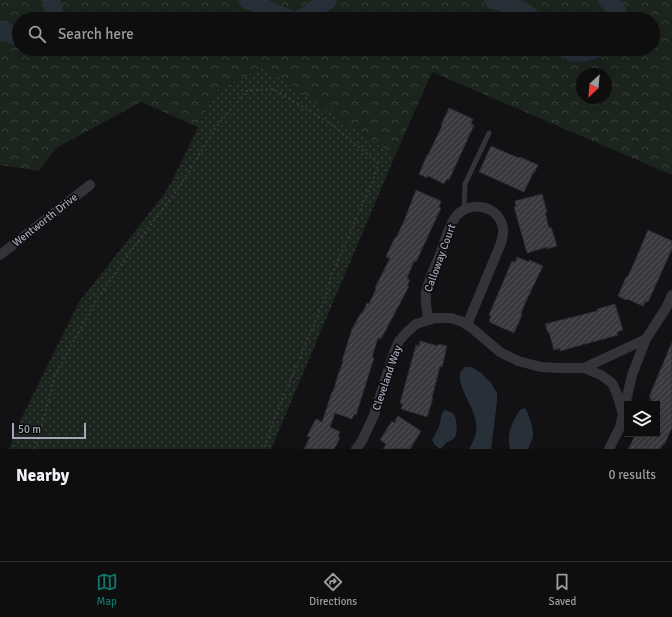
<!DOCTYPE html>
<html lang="en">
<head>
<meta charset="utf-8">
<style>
	:root { --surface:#0e0e0f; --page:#1c1c1d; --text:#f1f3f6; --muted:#9b9c9e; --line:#2e2e2f; --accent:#0f766e }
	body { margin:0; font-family:Signika,sans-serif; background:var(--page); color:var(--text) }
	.controls { position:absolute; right:12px; bottom:12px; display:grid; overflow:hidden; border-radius:0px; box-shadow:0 4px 16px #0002 }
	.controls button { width:36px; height:36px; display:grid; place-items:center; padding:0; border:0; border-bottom:1px solid var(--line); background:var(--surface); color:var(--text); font:20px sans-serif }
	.compass { position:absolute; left:576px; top:68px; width:36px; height:36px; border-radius:50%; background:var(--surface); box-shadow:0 4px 16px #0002; rotate:206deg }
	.scale { position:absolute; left:12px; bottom:10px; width:74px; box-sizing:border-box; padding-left:4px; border:2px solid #a2a6b6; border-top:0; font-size:11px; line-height:14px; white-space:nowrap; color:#a2a6b6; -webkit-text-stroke:3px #0d0d0f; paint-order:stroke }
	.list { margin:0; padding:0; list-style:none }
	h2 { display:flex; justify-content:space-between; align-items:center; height:52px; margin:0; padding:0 16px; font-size:17px }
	h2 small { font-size:13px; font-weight:400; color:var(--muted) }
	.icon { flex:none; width:22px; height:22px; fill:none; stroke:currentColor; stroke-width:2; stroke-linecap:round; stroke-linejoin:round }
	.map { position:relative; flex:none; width:672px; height:449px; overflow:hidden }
	.search { position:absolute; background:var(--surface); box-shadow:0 4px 16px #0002; left:12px; right:12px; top:12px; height:44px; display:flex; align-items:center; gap:10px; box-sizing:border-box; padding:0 14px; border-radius:22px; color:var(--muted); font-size:15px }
	.sheet { height:112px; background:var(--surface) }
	nav { display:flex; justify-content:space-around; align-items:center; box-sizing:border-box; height:56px; border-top:1px solid var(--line); background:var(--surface); font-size:11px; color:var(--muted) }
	nav a { display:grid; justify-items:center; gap:2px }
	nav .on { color:var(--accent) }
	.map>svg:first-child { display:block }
	.grass { fill:url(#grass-dots) }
	.forest { fill:url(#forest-crowns); fill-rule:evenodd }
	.water { fill:#272f39 }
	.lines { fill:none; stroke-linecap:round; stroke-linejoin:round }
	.river { stroke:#272f39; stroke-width:18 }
	.building { fill:url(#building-hatch); stroke:#2c2c30 }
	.path { stroke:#393a40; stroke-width:2; stroke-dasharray:2 3; stroke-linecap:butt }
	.service { stroke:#333339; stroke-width:5 }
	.minor { stroke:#333339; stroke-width:10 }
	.labels { text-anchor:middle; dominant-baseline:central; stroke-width:3.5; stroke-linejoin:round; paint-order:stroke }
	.street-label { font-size:11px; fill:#a2a6b6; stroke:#0d0d0f }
</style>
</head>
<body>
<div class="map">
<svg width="672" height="449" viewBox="0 0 672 449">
	<defs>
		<pattern id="grass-dots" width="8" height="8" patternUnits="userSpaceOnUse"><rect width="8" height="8" fill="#1c241e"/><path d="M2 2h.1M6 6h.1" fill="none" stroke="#3a413c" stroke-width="1.8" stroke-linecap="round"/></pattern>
		<pattern id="forest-crowns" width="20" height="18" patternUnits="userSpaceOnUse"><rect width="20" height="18" fill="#1c241e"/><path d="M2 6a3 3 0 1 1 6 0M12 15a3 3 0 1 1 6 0" fill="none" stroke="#3a413c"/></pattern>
		<pattern id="building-hatch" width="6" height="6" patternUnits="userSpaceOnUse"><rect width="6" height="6" fill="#393a3f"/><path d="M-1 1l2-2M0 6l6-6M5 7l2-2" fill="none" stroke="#525458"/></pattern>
	</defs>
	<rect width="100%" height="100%" fill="#121214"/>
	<path class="grass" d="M263,67L395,156L271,449H9L18,425L79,302L162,197L172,181L215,92Z"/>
	<path class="forest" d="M0,0H672V175L432,72L395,156L263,67L215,92L198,127L141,102L56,148L39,171L0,165ZM19,19H653V49H19ZM582,74H606V98H582Z"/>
	<g class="water">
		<path d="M465,367H472L481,373L491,383L497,393V401L491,449H469C474,441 478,432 476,422C474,408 458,387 460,375C460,371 463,369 465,367Z"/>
		<path d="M525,408C529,414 534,430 533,437C532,441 529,445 528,449H510C506,434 512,422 520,410Z"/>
		<path d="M445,410C448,411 452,412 454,415C457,420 458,431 455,437C453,440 450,441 447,442C445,444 443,447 440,449L435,445L432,440L439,427L442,413Z"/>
	</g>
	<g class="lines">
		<g class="river">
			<path d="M51,0L54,11V19"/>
			<path d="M248,0L279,15L290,19"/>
			<path d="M493,0C508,3 521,8 533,19"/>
			<path d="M607,0L617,11L620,19"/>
			<path d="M300,19L306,16L328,0"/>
			<path d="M0,30L19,37"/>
			<path d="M565,49C576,55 585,53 597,49"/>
		</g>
	</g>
	<g class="building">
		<path d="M449,108L473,119L471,124L474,125L449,180L447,179L444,184L428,176L427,178L419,174L427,155H428L442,126L441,125Z"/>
		<path d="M491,146L519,158L520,157L538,165L534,173H533L524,192L479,172Z"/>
		<path d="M416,190L441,201L439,207L441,208L416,262L414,261L407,278L410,280L407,285L409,286L381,339L378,338L372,357L374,358L356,415L354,414L352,419L335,413L330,427L340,432L338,437L340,438L334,449H304L310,437L307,436L316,419L322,422L332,392H333L338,375L343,362L342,361L352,329L361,313L362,314L367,303L369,304L376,289L375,288L390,258L386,257L395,237L396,238L404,221Z"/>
		<path d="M542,194L547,212H545L549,228L551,227L557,246L547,249V247L527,253L514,207L516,206L515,201Z"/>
		<path d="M648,230L672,241V249L648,302L646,301L643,306L627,299L626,300L618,296L626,277L627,278L635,261Z"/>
		<path d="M517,257L529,262V260L543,266L525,303L521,314L522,315L514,333L489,322L491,316L489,315L512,261L515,262Z"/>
		<path d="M615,304L623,330L617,332L618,335L560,351V348L554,350L549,332L548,333L545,324L597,311V309Z"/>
		<path d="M420,341L438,346V344L447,346L442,367L440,366L432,398H433L427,417L401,409L403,404L400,403L416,345L419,346Z"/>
		<path d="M672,342V428L664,445L663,444L660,449H628L636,434H657V404H649L651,398L649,397Z"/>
		<path d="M398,416L421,431L410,449H383L386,444L380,440L392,421L394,423Z"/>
	</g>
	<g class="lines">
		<path class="path" d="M34,449L38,440L55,375L97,299L131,251L180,186L216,127L246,91L273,89L331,124L378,163L374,178L332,274L325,299L276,414L264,449"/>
		<path class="service" d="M464,210L465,184L489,133"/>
		<g class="minor">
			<path d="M0,255L90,185"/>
			<path d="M428,320C427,311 425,301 426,292C429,278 436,265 441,252C445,241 449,224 457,215C472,200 499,206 503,228C504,233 502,238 501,243L467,325"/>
			<path d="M584,368L646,339"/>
			<path d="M356,449L362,441L374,415L394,352L399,341L407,332L416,324L435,318H451L463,322L473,329L500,352L518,361L541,367L560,368H584L601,375L612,383L617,394L623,414"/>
			<path d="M609,449L620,427L632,375L646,339L666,308L672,295"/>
		</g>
	</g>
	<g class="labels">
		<g class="street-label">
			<text transform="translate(45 220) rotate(-38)">Wentworth Drive</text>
			<text transform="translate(440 258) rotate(-70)">Calloway Court</text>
			<text transform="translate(387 378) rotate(-71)">Cleveland Way</text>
		</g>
	</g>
</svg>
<div class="controls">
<button><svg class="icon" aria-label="layers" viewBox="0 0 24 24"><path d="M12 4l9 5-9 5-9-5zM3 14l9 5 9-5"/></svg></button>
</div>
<svg class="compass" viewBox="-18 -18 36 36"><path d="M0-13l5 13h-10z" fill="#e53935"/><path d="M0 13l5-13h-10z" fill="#9b9c9e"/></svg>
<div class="scale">50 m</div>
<div class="search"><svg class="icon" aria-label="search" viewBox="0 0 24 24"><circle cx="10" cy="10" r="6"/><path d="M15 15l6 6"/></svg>Search here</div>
</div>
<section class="sheet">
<h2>Nearby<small>0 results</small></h2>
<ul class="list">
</ul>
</section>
<nav>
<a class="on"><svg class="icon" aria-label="map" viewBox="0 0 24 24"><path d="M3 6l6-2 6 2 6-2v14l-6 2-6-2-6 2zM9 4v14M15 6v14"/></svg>Map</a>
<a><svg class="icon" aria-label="directions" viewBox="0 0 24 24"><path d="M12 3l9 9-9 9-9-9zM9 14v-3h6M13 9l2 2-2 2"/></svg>Directions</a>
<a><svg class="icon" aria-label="saved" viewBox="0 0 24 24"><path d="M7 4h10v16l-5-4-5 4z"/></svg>Saved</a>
</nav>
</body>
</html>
